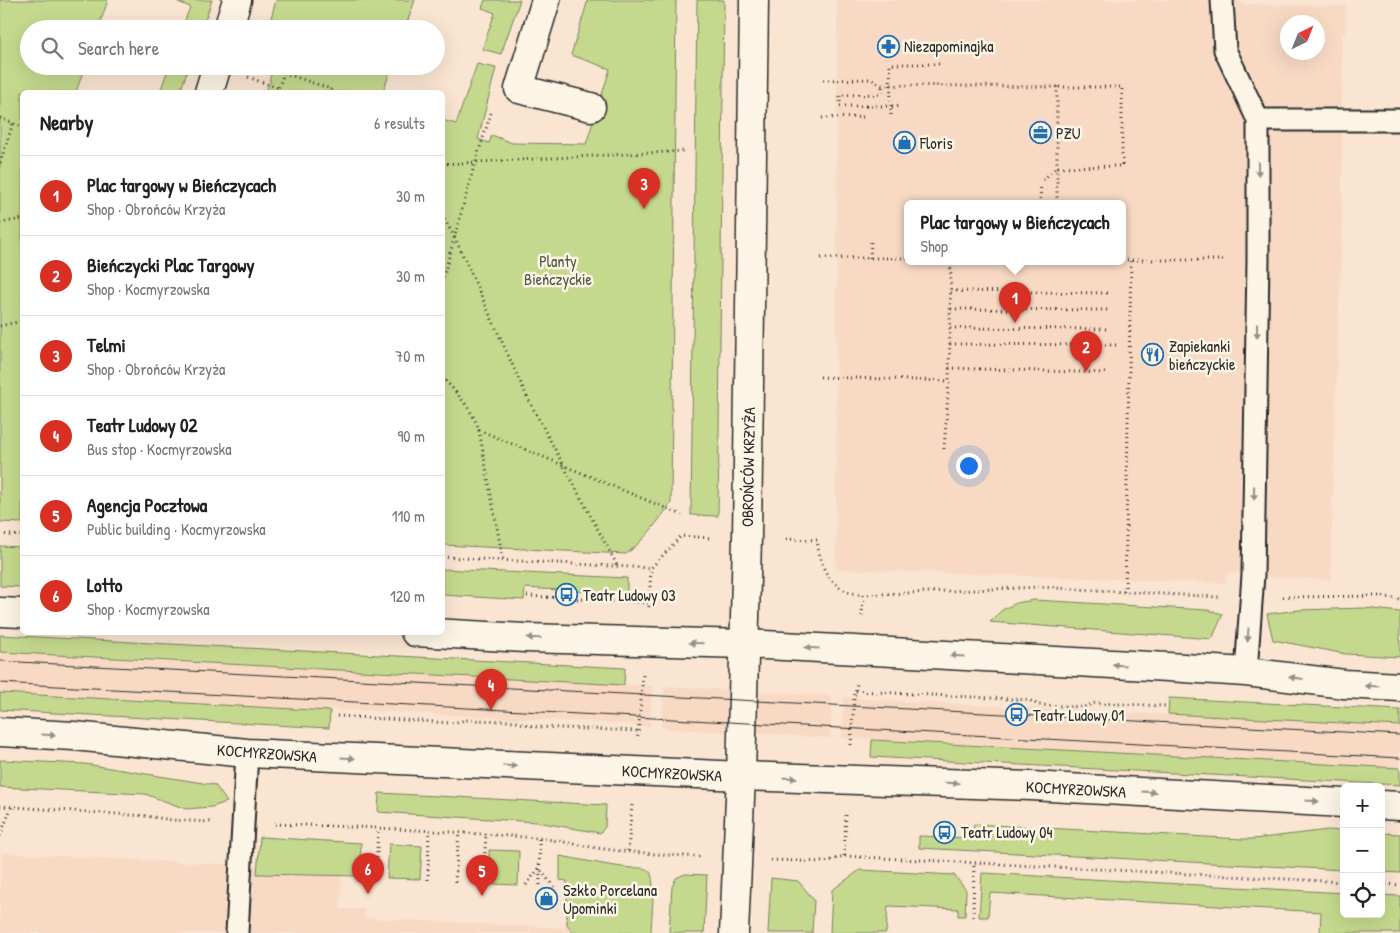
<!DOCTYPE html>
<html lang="en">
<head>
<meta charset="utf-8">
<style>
	:root { --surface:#fff; --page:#f2f2f2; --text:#222; --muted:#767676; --line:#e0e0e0; --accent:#d93025 }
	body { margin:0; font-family:"Patrick Hand",sans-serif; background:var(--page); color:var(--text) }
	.controls { position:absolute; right:15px; bottom:15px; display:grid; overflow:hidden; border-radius:8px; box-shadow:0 5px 20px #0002 }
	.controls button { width:45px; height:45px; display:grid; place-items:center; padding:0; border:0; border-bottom:1px solid var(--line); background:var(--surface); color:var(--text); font:25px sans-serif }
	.compass { position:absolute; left:1280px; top:15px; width:45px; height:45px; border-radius:50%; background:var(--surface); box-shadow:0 5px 20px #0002; rotate:43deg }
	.you { position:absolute; left:968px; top:465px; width:18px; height:18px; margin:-12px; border:4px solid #fff; border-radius:50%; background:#1a73e8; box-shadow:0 0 0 8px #1a73e833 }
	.badge { display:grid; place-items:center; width:32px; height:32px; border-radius:50%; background:var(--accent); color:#fff; font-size:16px; font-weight:700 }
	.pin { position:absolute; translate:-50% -41px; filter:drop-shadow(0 1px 2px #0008) }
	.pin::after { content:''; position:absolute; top:26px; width:18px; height:15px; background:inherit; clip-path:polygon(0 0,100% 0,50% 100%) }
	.popup { position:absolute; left:904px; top:200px; width:222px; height:65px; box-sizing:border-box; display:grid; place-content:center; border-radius:8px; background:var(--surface); filter:drop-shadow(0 1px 4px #0005); font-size:16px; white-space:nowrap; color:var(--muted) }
	.popup b { font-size:19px; color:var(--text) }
	.popup::after { content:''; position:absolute; left:50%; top:100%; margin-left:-10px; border:10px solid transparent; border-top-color:var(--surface) }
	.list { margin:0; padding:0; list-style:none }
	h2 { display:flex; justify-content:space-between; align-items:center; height:65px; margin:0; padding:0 20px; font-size:21px }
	h2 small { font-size:16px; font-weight:400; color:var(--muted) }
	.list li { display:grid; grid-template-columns:32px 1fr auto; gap:15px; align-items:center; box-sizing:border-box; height:80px; padding:0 20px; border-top:1px solid var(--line) }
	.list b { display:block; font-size:19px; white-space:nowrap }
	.list p { margin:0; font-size:16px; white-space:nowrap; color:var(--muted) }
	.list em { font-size:16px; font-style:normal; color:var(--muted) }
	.icon { flex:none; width:28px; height:28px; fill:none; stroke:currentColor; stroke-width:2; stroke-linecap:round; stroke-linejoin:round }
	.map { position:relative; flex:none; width:1400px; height:933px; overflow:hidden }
	.search { position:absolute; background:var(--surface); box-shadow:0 5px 20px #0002; left:20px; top:20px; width:425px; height:55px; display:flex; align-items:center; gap:12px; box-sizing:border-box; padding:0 18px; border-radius:28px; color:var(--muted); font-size:19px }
	.panel { position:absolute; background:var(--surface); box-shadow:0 5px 20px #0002; left:20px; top:90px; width:425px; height:545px; border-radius:8px }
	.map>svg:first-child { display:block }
	.built { fill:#f8dac4; fill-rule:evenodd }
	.green { fill:#c5d98e; stroke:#78825c }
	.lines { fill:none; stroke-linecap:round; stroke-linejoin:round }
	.lane-casing { stroke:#2b2b2b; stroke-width:25 }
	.street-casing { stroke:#2b2b2b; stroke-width:31 }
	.secondary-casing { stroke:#2b2b2b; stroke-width:31 }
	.path { stroke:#2b2b2b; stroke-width:3; stroke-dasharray:1 4; stroke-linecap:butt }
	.lane { stroke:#fcf5e5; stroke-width:21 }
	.street { stroke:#fcf5e5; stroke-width:28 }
	.secondary { stroke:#fcf5e5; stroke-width:28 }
	.tram { stroke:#2b2b2b; stroke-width:1 }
	.path-bridge { stroke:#2b2b2b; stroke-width:3; stroke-dasharray:1 4; stroke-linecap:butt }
	.oneway { fill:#949088 }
	.labels { text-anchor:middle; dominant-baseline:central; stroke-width:5; stroke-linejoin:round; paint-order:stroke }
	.poi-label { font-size:16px; fill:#2b2b2b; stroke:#fcf5e5; text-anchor:start }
	.park-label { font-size:16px; fill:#525644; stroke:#fcf5e5 }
	.street-label { font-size:16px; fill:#2b2b2b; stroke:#fcf5e5 }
</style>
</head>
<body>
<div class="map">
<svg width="1400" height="933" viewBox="0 0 1400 933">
	<rect width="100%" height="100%" fill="#fae5d2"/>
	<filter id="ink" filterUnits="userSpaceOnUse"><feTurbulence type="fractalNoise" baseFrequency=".02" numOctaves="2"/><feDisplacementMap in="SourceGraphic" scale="10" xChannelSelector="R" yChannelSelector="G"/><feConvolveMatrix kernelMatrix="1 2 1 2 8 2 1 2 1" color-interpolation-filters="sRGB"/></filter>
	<g filter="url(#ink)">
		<g class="built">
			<path d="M837,0H1238L1242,4L1346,6L1345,34H1342V226L1333,478L1331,580L1266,577L1228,573L1225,583L836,569ZM1288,22H1318V52H1288ZM908,204H1122V262H908Z"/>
			<path d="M0,652L652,686L650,727L621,724L331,709L330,711L0,693Z"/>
			<path d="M664,686L832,696L830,738L661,728Z"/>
			<path d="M844,697L874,700L1168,715V714L1400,726V768L842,738Z"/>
			<path d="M2,853L241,865L342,872L340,909H365V918L565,928L567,881L647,933H0V882Z"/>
		</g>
		<g class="green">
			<path d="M0,0H108L98,29H29V66H85L76,92H22V523L0,522Z"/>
			<path d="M178,0H212L202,29H182L190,7L178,2Z"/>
			<path d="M276,0H415L405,29H268Z"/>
			<path d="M485,0H520L501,54L482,49L495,13L482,8Z"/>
			<path d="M588,0H676L671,503C658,521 645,540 626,554L443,545L442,120L456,124L477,64L496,68L478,139L489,143L492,135L512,143L586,144L610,69L571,55Z"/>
			<path d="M697,0H724L718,516L691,515Z"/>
			<path d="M169,66H189L180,92H160Z"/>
			<path d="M272,66H392L383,92H265L271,81L269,80L274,68Z"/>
			<path d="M0,546L22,547V587L0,586Z"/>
			<path d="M442,569L627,578V594L525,588L524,600L443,595Z"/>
			<path d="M1034,600L1207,610L1223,614L1212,639L990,622L1002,610L1016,603Z"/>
			<path d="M1364,608L1400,612V657L1346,654L1273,640L1267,614L1299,610Z"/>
			<path d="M0,635L625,668L624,685L0,652Z"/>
			<path d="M0,693L330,711L329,728L0,710Z"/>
			<path d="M1169,698L1400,710V726L1168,714Z"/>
			<path d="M872,740L1400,768V785L871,757Z"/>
			<path d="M0,760L85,764L215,785L227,802L212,807L186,809L145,794L0,787Z"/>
			<path d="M379,793L606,805L605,827L600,833L537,822L378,812Z"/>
			<path d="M974,824L1242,839H1254L1328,830L1344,831V870L919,848V836L972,838Z"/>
			<path d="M1381,833L1400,834V873L1381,872Z"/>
			<path d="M260,837L361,843L360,876L257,874Z"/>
			<path d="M389,844L422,846L420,879L387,878Z"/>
			<path d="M489,850L519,851L518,885L491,884L492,862L489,860Z"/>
			<path d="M560,856C584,860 608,866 632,868C638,868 646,867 650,872C656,880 651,922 651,933H573L567,924V881L560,880Z"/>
			<path d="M860,870L954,875L966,890L965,916H958V909L888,906L886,933H830L832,890Z"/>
			<path d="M982,873L1344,893V914H1381V895L1400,896V933H1320L1321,912L990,893L988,917H979Z"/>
			<path d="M685,874L707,875L704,933H669L672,887L676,878Z"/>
			<path d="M771,878L798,881L814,900L812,933H768Z"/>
		</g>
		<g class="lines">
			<defs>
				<g id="lane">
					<path d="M1222,0L1225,50L1258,120V260L1253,575L1246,672"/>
					<path d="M1258,120H1400"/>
					<path d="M237,933L247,753"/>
				</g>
				<g id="street">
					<path d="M546,0L519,89L591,107"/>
					<path d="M228,29L237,0"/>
					<path d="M209,92L217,66"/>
				</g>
				<g id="secondary">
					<path d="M0,612L22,613"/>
					<path d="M415,632L525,638L745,644L1168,667L1246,672L1344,684L1400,687"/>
					<path d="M0,732L74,736L247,753L741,776L1031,786L1344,803"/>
					<path d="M1381,805L1400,806"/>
					<path d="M734,933L741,776L747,538L754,0"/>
				</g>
			</defs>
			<use href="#lane" class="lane-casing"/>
			<use href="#street" class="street-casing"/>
			<use href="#secondary" class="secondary-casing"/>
			<g class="path">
				<path d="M248,77L278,88"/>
				<path d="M823,80L871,79L882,85L1057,87V204"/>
				<path d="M277,92L284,73L331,89L329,92"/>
				<path d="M866,106H840V95L882,94V85"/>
				<path d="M891,115V106H900"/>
				<path d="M0,118L22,127"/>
				<path d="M822,118L865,117"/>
				<path d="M0,163L13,123"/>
				<path d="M442,164L684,151"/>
				<path d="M1040,204L1041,182L1057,167L1122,166V87H1057"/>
				<path d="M442,215L455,238L528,399L618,567"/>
				<path d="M0,223L22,219"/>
				<path d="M821,258H908"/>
				<path d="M870,258L871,240"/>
				<path d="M1122,260H1227"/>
				<path d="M442,282L475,163L492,110"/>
				<path d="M951,291L1110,293"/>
				<path d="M951,309L1110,310"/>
				<path d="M0,326L22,321"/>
				<path d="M950,328L1110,329"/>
				<path d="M950,344L1116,345"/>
				<path d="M949,368L1108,373"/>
				<path d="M442,377C457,393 472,409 479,430L682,515"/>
				<path d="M820,377L949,381"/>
				<path d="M479,430L503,560"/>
				<path d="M944,449L949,381L951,262"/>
				<path d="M0,534L22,536"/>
				<path d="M781,539L817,540C820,560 824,580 844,590C850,593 857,594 863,595L1038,587L1219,597"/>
				<path d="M442,557L651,568"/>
				<path d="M1125,592L1131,260"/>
				<path d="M527,596L649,603"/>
				<path d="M1283,597L1380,596L1400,599"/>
				<path d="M649,607L651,568L681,536L713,538"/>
				<path d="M862,616L863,595"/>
				<path d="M856,691L1029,700L1038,705L1084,707L1095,703L1167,706"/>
				<path d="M337,716L451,723L466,720L512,721L537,727L639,731"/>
				<path d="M638,736L643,675"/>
				<path d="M851,745L854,698L857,684"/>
				<path d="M0,806L146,816L172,820L211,822"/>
				<path d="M275,824C362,827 449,831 536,838C559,840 581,846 604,849C636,853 669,855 702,857"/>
				<path d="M0,836L12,806"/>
				<path d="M539,839L540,886"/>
				<path d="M628,851L632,805"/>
				<path d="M844,856L846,814"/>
				<path d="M771,860L825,862L844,856L1344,882"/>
				<path d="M376,878L378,828"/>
				<path d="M428,880L429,831"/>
				<path d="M455,882L459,833"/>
				<path d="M483,883L486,834"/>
				<path d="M1381,884L1400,885"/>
				<path d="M526,885L539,868L554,887"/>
				<path d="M973,917L974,863"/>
			</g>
			<use href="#lane" class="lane"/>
			<use href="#street" class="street"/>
			<use href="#secondary" class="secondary"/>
			<g class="tram">
				<path d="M0,661L1400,735"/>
				<path d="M0,683L1400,758"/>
			</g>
			<path class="path-bridge" d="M866,106H891L890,64H943"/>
		</g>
		<defs><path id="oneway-solid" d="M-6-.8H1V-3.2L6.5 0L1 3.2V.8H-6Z" transform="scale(1.25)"/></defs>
		<g class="oneway">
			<use href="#oneway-solid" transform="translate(1258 169) rotate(90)"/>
			<use href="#oneway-solid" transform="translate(1257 331) rotate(91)"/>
			<use href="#oneway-solid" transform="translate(1254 493) rotate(91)"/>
			<use href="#oneway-solid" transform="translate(1248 635) rotate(94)"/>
			<use href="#oneway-solid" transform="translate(534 638) rotate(-178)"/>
			<use href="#oneway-solid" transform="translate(696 643) rotate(-179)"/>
			<use href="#oneway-solid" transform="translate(812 648) rotate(-177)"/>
			<use href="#oneway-solid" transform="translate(957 656) rotate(-177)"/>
			<use href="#oneway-solid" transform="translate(1119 665) rotate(-177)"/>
			<use href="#oneway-solid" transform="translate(1296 678) rotate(-173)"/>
			<use href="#oneway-solid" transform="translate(1372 686) rotate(-177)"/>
			<use href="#oneway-solid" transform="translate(49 735) rotate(3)"/>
			<use href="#oneway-solid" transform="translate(348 758) rotate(3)"/>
			<use href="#oneway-solid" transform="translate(510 766) rotate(3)"/>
			<use href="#oneway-solid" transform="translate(790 778) rotate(2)"/>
			<use href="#oneway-solid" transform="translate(952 783) rotate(2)"/>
			<use href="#oneway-solid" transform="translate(1149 792) rotate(3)"/>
			<use href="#oneway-solid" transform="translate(1312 801) rotate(3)"/>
		</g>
	</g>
	<defs>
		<symbol id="pharmacy-ring" viewBox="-11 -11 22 22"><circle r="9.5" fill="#fcf5e5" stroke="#1f6fb2" stroke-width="1.5"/><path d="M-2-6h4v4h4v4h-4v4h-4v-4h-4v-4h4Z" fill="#1f6fb2"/></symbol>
		<symbol id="office-ring" viewBox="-11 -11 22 22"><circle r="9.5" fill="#fcf5e5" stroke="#1f6fb2" stroke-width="1.5"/><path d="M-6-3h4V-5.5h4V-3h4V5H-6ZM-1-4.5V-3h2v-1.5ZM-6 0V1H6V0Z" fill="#1f6fb2"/></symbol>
		<symbol id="shop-ring" viewBox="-11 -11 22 22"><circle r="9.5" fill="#fcf5e5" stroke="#1f6fb2" stroke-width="1.5"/><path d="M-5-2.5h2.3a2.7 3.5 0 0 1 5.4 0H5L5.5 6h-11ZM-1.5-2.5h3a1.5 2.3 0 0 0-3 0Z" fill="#1f6fb2"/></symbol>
		<symbol id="restaurant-ring" viewBox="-11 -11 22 22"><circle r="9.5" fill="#fcf5e5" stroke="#1f6fb2" stroke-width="1.5"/><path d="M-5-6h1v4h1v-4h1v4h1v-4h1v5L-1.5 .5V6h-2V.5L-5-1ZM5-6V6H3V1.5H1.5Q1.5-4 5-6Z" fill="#1f6fb2"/></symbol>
		<symbol id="bus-ring" viewBox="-11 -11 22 22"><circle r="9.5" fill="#fcf5e5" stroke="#1f6fb2" stroke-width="1.5"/><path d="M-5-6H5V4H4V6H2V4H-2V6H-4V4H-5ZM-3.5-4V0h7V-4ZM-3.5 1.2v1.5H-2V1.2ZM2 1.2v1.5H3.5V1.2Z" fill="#1f6fb2"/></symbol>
	</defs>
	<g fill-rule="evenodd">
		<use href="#pharmacy-ring" x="876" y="34" width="25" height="25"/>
		<use href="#office-ring" x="1028" y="120" width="25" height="25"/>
		<use href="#shop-ring" x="892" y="130" width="25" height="25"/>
		<use href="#restaurant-ring" x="1140" y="342" width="25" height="25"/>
		<use href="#bus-ring" x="554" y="582" width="25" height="25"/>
		<use href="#bus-ring" x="1004" y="702" width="25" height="25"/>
		<use href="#bus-ring" x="932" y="820" width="25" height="25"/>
		<use href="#shop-ring" x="534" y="886" width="25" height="25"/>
	</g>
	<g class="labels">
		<g class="poi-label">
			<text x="904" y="46">Niezapominajka</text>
			<text x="1056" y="133">PZU</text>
			<text x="920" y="143">Floris</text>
			<text x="1169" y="346">Zapiekanki<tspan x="1169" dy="18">bieńczyckie</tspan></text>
			<text x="583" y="595">Teatr Ludowy 03</text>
			<text x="1033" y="715">Teatr Ludowy 01</text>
			<text x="961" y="832">Teatr Ludowy 04</text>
			<text x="563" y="890">Szkło Porcelana<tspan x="563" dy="18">Upominki</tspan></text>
		</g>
		<g class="park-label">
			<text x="558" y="261">Planty<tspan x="558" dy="18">Bieńczyckie</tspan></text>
		</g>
		<g class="street-label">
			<text transform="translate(748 467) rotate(-89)">OBROŃCÓW KRZYŻA</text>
			<text transform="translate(267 753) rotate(4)">KOCMYRZOWSKA</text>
			<text transform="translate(672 773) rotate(3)">KOCMYRZOWSKA</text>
			<text transform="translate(1076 789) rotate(3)">KOCMYRZOWSKA</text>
		</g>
	</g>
</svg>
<div class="controls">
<button>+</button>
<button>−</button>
<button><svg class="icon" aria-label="locate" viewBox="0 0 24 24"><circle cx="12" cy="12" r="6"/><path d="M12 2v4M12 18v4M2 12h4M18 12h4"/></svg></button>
</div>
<svg class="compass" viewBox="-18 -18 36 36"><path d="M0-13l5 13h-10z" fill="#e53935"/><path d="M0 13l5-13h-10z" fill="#767676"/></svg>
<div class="you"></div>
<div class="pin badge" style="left:1015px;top:323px">1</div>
<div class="popup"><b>Plac targowy w Bieńczycach</b>Shop</div>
<div class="pin badge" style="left:1086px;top:372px">2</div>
<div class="pin badge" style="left:644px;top:209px">3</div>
<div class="pin badge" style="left:491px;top:710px">4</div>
<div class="pin badge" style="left:482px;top:896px">5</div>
<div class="pin badge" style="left:368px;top:894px">6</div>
<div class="search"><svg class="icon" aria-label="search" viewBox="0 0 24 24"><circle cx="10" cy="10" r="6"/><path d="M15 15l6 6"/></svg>Search here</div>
<section class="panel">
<h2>Nearby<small>6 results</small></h2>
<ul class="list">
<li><span class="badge">1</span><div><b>Plac targowy w Bieńczycach</b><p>Shop · Obrońców Krzyża</p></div><em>30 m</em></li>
<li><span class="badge">2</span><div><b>Bieńczycki Plac Targowy</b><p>Shop · Kocmyrzowska</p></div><em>30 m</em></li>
<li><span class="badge">3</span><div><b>Telmi</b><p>Shop · Obrońców Krzyża</p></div><em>70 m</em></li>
<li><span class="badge">4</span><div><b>Teatr Ludowy 02</b><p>Bus stop · Kocmyrzowska</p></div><em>90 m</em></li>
<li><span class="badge">5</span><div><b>Agencja Pocztowa</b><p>Public building · Kocmyrzowska</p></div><em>110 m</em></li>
<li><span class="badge">6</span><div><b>Lotto</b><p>Shop · Kocmyrzowska</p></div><em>120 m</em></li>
</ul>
</section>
</div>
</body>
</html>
